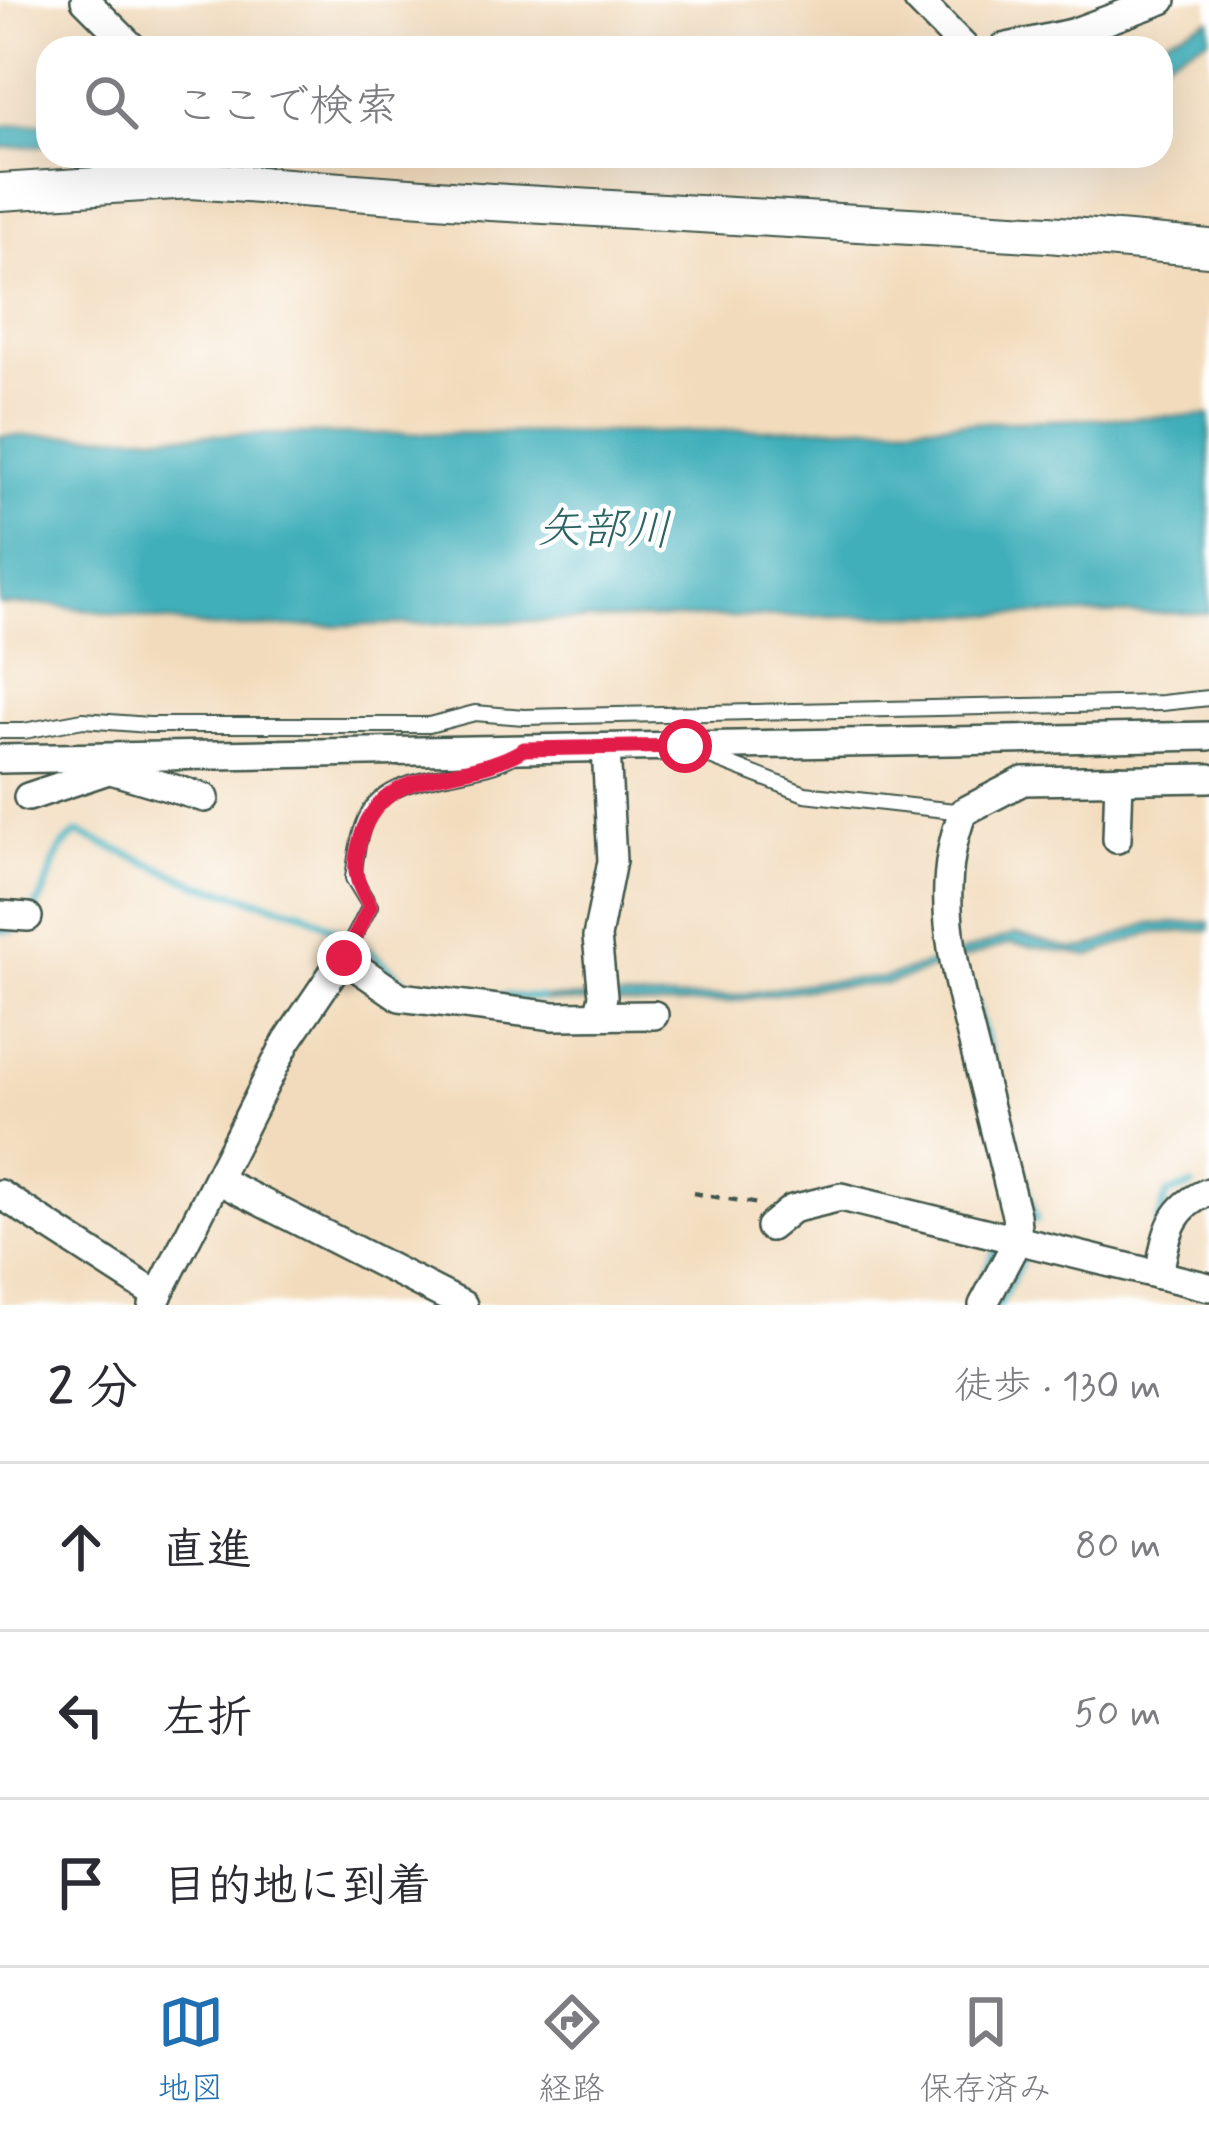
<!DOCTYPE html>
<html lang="ja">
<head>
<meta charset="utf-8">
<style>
	:root { --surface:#fff; --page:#f7f7f7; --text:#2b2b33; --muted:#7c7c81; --line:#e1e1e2; --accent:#1f6fb2 }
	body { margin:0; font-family:Mynerve,"Klee One",sans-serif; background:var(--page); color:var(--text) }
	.stop { position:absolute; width:36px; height:36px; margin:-27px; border:9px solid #e11d48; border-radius:50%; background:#fff }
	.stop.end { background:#e11d48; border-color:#fff; box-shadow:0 3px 12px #0008 }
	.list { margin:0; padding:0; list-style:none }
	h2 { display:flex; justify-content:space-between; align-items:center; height:156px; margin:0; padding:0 48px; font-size:51px }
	h2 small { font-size:39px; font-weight:400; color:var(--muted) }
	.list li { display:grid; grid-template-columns:78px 1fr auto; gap:36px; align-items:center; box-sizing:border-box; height:168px; padding:0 48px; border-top:3px solid var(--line) }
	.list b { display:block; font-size:45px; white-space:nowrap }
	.list em { font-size:39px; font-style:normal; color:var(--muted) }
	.icon { flex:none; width:66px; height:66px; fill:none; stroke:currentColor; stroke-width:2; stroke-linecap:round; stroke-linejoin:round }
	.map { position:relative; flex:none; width:1209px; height:1305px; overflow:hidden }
	.search { position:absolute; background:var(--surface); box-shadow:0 12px 48px #0002; left:36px; right:36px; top:36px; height:132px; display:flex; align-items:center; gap:30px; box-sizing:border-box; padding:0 42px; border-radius:36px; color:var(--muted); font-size:45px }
	.sheet { height:660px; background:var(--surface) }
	nav { display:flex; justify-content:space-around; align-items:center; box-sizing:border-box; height:168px; border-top:3px solid var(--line); background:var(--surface); font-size:33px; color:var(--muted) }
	nav a { display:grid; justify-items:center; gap:6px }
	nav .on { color:var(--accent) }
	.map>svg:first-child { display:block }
	.water { fill:#3fafba; stroke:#2f7677; stroke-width:3 }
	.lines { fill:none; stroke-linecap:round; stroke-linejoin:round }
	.stream { stroke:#3fafba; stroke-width:8 }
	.service-casing { stroke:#3f5548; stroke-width:18 }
	.minor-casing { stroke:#3f5548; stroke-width:32 }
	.secondary-casing { stroke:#3f5548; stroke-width:40 }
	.path { stroke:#3f5548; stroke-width:4.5; stroke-dasharray:9 9; stroke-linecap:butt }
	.service { stroke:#fff; stroke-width:14 }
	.minor { stroke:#fff; stroke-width:27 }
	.secondary { stroke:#fff; stroke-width:36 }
	.route { stroke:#e11d48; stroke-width:15 }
	.labels { text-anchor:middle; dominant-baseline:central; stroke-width:9; stroke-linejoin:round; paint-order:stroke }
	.water-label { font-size:45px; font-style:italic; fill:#2a6563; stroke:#fff }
</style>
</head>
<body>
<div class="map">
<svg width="1209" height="1305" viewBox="0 0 1209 1305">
	<rect width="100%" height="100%" fill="#fff"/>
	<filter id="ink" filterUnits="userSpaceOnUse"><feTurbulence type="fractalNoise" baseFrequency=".00833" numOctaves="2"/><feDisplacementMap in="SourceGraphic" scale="24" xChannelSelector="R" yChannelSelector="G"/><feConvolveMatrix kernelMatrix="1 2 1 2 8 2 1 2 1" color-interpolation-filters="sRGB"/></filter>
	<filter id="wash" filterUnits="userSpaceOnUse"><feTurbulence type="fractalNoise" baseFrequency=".004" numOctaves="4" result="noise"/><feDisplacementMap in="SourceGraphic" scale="48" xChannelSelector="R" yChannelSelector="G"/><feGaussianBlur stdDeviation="2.7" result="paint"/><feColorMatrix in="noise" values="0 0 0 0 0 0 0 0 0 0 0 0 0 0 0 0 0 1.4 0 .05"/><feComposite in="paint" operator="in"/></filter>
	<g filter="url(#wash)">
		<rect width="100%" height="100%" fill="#f2dbbc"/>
		<g class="water">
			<path d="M1209,19V38L1161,61V48H1144Z"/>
			<path d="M48,123V145L0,148V126Z"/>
			<path d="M1209,415V613L724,617L216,628L52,605H0V436L675,432Z"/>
			<path d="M1209,922V930L1150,933L1090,956L1011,943L887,984L814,988L727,1002L657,1006L533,1000V997L673,999L737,995L815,982L885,978L1015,934L1073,949L1089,947L1147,924Z"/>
		</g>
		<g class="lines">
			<g class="stream">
				<path d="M31,913C52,891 49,849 78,833L200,885L303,912L364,946L406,983L421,987"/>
				<path d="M0,930H14L20,924"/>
				<path d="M502,996L540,998"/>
				<path d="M976,1002L1036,1220"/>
				<path d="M1158,1223L1167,1194L1192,1186"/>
				<path d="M980,1282L996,1250"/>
				<path d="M999,1305L1023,1258"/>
			</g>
		</g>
	</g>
	<g filter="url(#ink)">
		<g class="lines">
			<defs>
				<g id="service">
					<path d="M0,731H24L83,720L149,725H429L475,713L524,717L1162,703L1209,698"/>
					<path d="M695,751L805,794L963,812"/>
					<path d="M343,958L370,906L353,878C356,858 358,832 369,813C393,770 474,780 515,755"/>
				</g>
				<g id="minor">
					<path d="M85,0L133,48"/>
					<path d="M918,0L965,48"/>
					<path d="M1003,48L1072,33L1162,0"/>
					<path d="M0,759L1209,736"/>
					<path d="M94,765L205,798"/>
					<path d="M28,797L114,768"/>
					<path d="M1117,839L1119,779"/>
					<path d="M0,915L28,917"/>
					<path d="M598,1015L603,996L597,937L612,861L606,748"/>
					<path d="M218,1180L463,1305"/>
					<path d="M0,1194L158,1296"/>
					<path d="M770,1227L792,1209L841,1197L1209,1287"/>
					<path d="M1159,1275C1166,1237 1169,1206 1209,1192"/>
					<path d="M153,1305L287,1041L343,958L400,997L554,1016L654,1015"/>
					<path d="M983,1305L1018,1239L1016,1215C1003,1162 989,1108 976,1055C956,974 931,893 963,812L1023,781L1209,778"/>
				</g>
				<path id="secondary" d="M0,192L191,180L491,202L1048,234L1209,248"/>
			</defs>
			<use href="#service" class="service-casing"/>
			<use href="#minor" class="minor-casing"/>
			<use href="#secondary" class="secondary-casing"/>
			<path class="path" d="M693,1193L759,1204"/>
			<use href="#service" class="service"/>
			<use href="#minor" class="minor"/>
			<use href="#secondary" class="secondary"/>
		</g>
	</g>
	<g class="lines" filter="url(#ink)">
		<path class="route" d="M344,958L370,906C354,880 352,866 361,837C384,761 465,786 524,749L685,746"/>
	</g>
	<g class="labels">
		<g class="water-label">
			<text transform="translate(604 531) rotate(1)">矢部川</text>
		</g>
	</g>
</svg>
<div class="stop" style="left:685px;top:746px"></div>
<div class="stop end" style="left:344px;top:958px"></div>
<div class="search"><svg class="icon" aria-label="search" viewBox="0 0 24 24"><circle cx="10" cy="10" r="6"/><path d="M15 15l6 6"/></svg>ここで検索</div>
</div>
<section class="sheet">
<h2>2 分<small>徒歩 · 130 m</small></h2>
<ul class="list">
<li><svg class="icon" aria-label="ahead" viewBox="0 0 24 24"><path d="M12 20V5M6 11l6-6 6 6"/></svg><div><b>直進</b></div><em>80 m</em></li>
<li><svg class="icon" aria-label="left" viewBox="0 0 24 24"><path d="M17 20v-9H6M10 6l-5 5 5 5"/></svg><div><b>左折</b></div><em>50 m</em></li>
<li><svg class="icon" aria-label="arrive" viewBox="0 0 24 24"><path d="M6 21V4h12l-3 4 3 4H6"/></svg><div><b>目的地に到着</b></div></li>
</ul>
</section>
<nav>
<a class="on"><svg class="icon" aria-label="map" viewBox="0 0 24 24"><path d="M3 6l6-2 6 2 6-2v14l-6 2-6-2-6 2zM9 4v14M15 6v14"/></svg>地図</a>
<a><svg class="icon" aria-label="directions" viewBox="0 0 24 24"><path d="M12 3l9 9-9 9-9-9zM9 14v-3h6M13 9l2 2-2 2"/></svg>経路</a>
<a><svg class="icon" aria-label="saved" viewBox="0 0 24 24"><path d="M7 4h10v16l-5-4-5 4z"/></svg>保存済み</a>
</nav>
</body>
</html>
